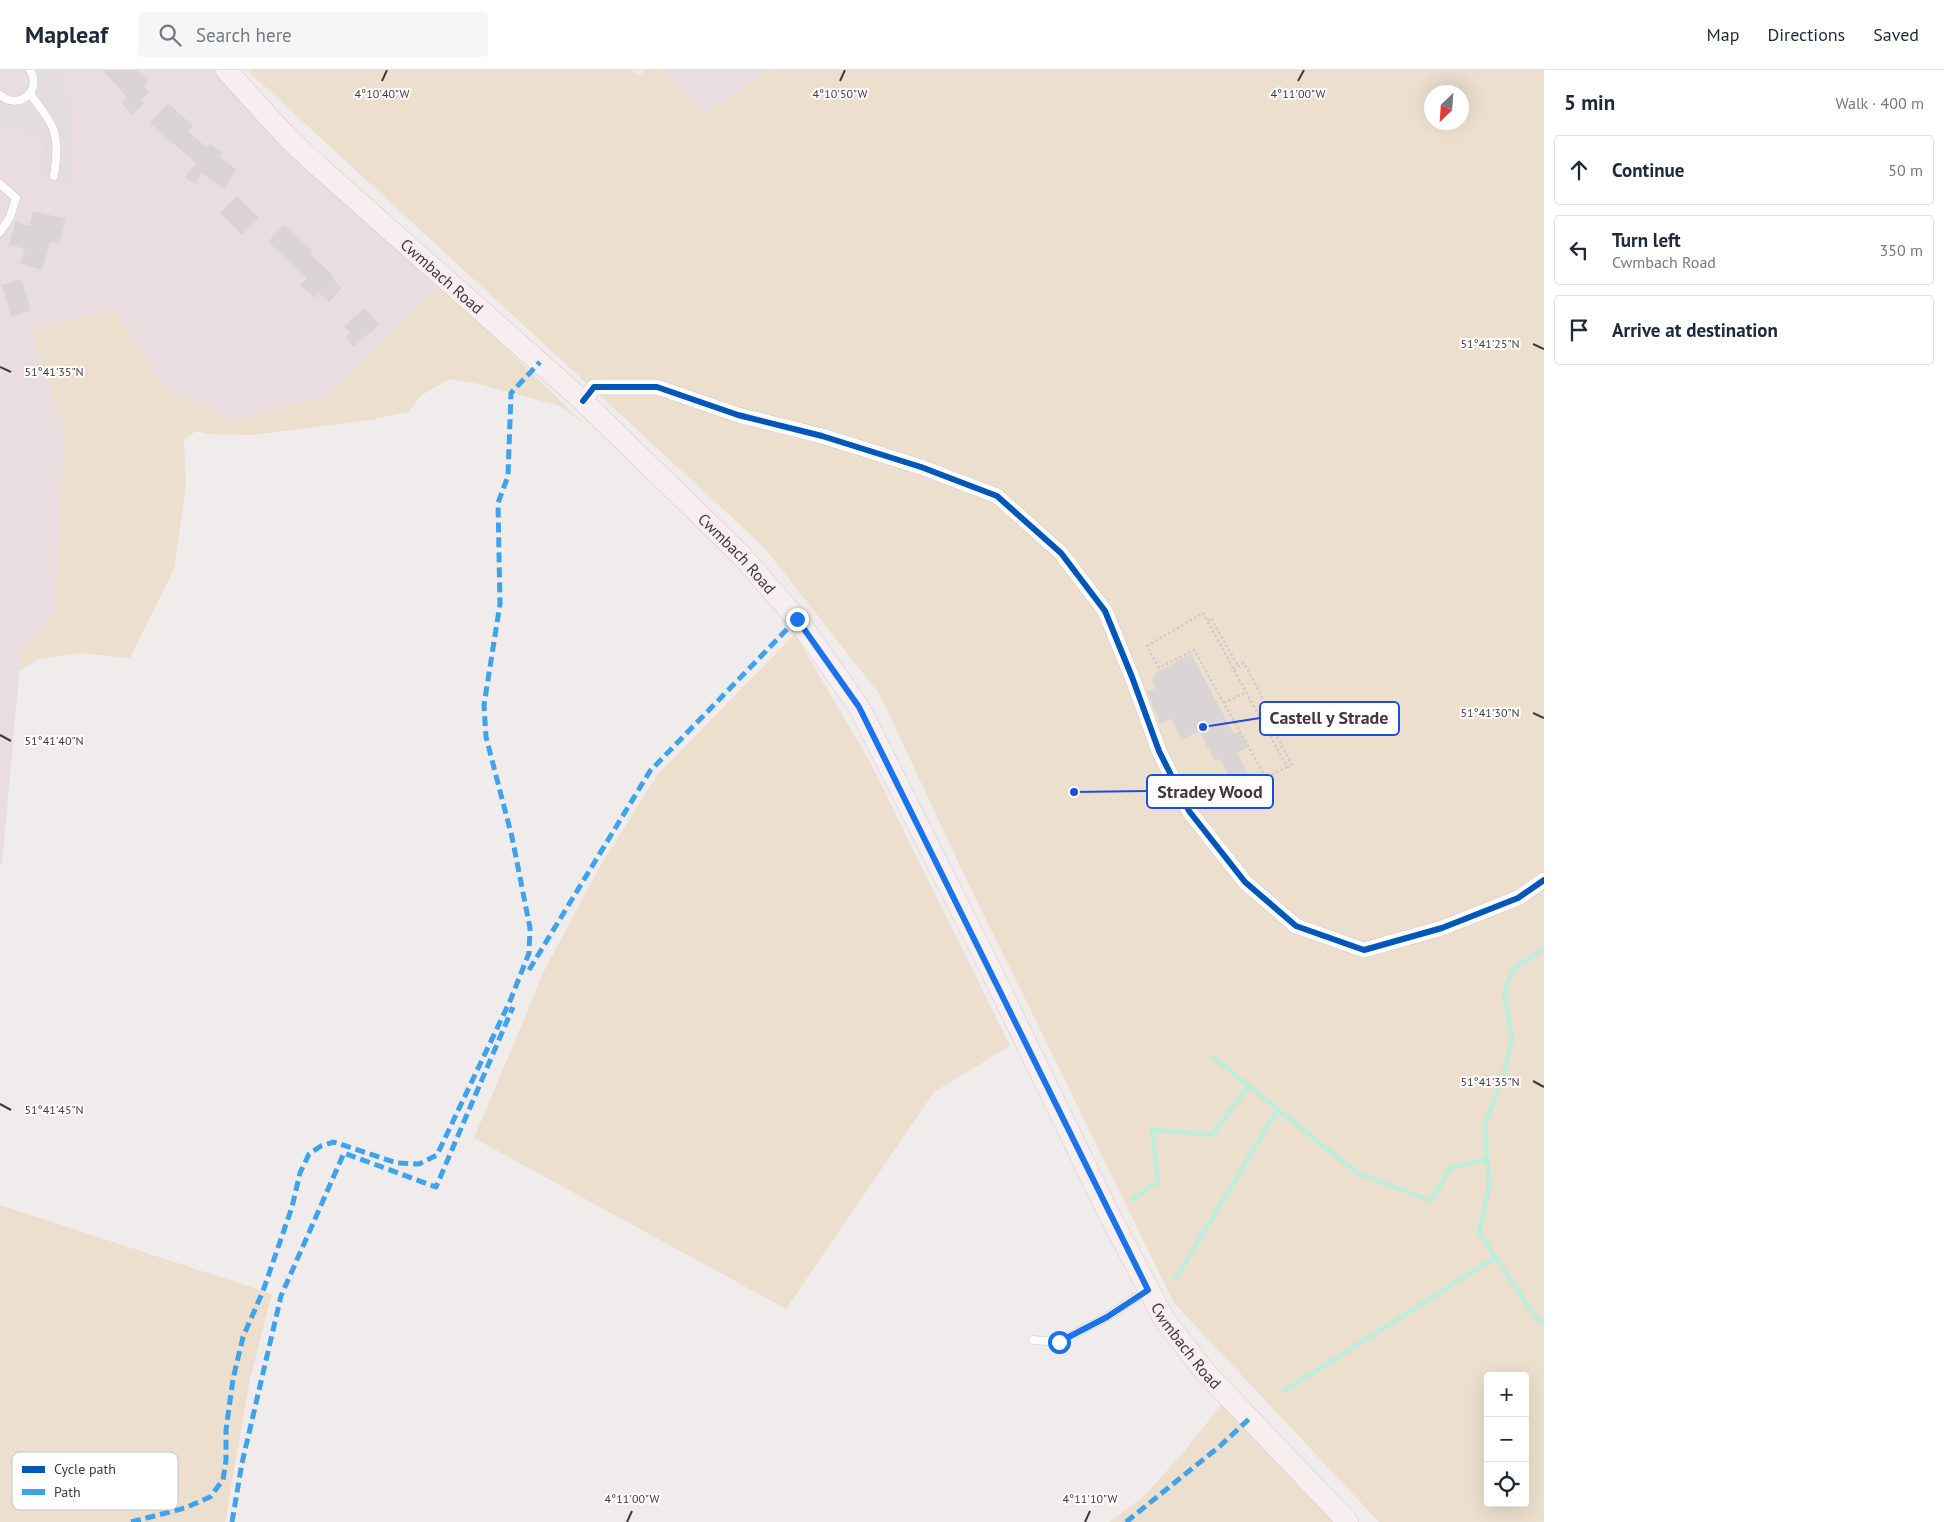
<!DOCTYPE html>
<html lang="en">
<head>
<meta charset="utf-8">
<style>
	:root { --surface:#fff; --page:#f6f6f7; --text:#1f2937; --muted:#747a83; --line:#e0e1e3 }
	body { margin:0; font-family:"PT Sans",sans-serif; background:var(--page); color:var(--text) }
	.controls { position:absolute; right:15px; bottom:15px; display:grid; overflow:hidden; border-radius:5px; box-shadow:0 5px 20px #0002 }
	.controls button { width:45px; height:45px; display:grid; place-items:center; padding:0; border:0; border-bottom:1px solid var(--line); background:var(--surface); color:var(--text); font:25px sans-serif }
	.compass { position:absolute; left:1424px; top:15px; width:45px; height:45px; border-radius:50%; background:var(--surface); box-shadow:0 5px 20px #0002; rotate:205deg }
	.stop { position:absolute; width:15px; height:15px; margin:-11px; border:4px solid #1a73e8; border-radius:50%; background:#fff }
	.stop.end { background:#1a73e8; border-color:#fff; box-shadow:0 1px 5px #0008 }
	.list { margin:0; padding:0; list-style:none }
	h2 { display:flex; justify-content:space-between; align-items:center; height:65px; margin:0; padding:0 20px; font-size:21px }
	h2 small { font-size:16px; font-weight:400; color:var(--muted) }
	.list li { display:grid; grid-template-columns:32px 1fr auto; gap:15px; align-items:center; box-sizing:border-box; height:70px; margin:0 10px 10px; padding:0 10px; border:1px solid var(--line); border-radius:5px }
	.list b { display:block; font-size:19px; white-space:nowrap }
	.list p { margin:0; font-size:16px; white-space:nowrap; color:var(--muted) }
	.list em { font-size:16px; font-style:normal; color:var(--muted) }
	.icon { flex:none; width:28px; height:28px; fill:none; stroke:currentColor; stroke-width:2; stroke-linecap:round; stroke-linejoin:round }
	.map { position:relative; flex:none; width:1544px; height:1452px; overflow:hidden }
	header { display:flex; align-items:center; gap:30px; box-sizing:border-box; height:70px; padding:0 25px; background:var(--surface); border-bottom:1px solid var(--line) }
	header strong { font-size:24px }
	nav { display:flex; gap:28px; margin-inline-start:auto; font-size:18px }
	.search { width:350px; height:45px; background:var(--page); display:flex; align-items:center; gap:12px; box-sizing:border-box; padding:0 18px; border-radius:5px; color:var(--muted); font-size:19px }
	main { display:flex }
	aside { flex:1; background:var(--surface) }
	.map>svg:first-child { display:block }
	.residential { fill:#e9dddf }
	.green { fill:#ecdfcd; fill-rule:evenodd }
	.parking { fill:#e3dddd }
	.lines { fill:none; stroke-linecap:round; stroke-linejoin:round }
	.stream { stroke:#bdeedb; stroke-width:4.5 }
	.building { fill:#dbd4d5 }
	.lane-casing { stroke:#cdc7c8; stroke-width:9 }
	.street-casing { stroke:#cdc7c8; stroke-width:16 }
	.secondary-casing { stroke:#d6c9c9; stroke-width:22 }
	.path { stroke:#d1cbcb; stroke-width:2.5; stroke-dasharray:2.5 2.5; stroke-linecap:butt }
	.lane { stroke:#fdfcfc; stroke-width:8 }
	.street { stroke:#fdfcfc; stroke-width:15 }
	.secondary { stroke:#f7efef; stroke-width:21 }
	.quiet { stroke:#3fa3ec; stroke-width:5; stroke-dasharray:10 5; stroke-linecap:butt }
	.cycleway-casing { stroke:#fff; stroke-width:9 }
	.cycleway { stroke:#0057b8; stroke-width:6 }
	.route { stroke:#1a73e8; stroke-width:6 }
	.ticks { fill:none; stroke:#47373a; stroke-width:2 }
	.labels { text-anchor:middle; dominant-baseline:central; stroke-width:4; stroke-linejoin:round; paint-order:stroke }
	.street-label { font-size:16px; fill:#47373a; stroke:#fff }
	.key { fill:#fff; stroke:#c8c3c4; stroke-width:1 }
	.key-label { font-size:14px; fill:#47373a }
	.ticks-label { font-size:12px; text-anchor:middle; fill:#47373a; stroke:#fff; stroke-width:4; stroke-linejoin:round; paint-order:stroke }
	.leader { fill:none; stroke:#1d4ed8; stroke-width:2 }
	.callout-dot { fill:#1d4ed8; stroke:#fff; stroke-width:2 }
	.callout { fill:#fff; stroke:#1d4ed8; stroke-width:2 }
	.callout-label { font-size:18px; text-anchor:middle; font-weight:bold; fill:#47373a }
</style>
</head>
<body>
<header>
<strong>Mapleaf</strong>
<div class="search"><svg class="icon" aria-label="search" viewBox="0 0 24 24"><circle cx="10" cy="10" r="6"/><path d="M15 15l6 6"/></svg>Search here</div>
<nav><a>Map</a><a>Directions</a><a>Saved</a></nav>
</header>
<main>
<div class="map">
<svg width="1544" height="1452" viewBox="0 0 1544 1452">
	<rect width="100%" height="100%" fill="#f1ecec"/>
	<g class="residential">
		<path d="M0,0H229L441,215L330,326L236,350L166,320L114,239L31,263L65,358L55,544L21,583L2,794L0,793Z"/>
		<path d="M661,0H769L706,44Z"/>
	</g>
	<g class="green">
		<path d="M251,0H632L639,6L645,0H661L706,44L769,0H1544V1452H1379L1174,1233L961,798L880,625L763,476L249,2ZM1432,22H1462V52H1432ZM1488,1306H1525V1433H1488Z"/>
		<path d="M441,215L583,353L560,336L479,314L449,309L422,325L408,342L370,350L252,365L208,364L196,361L184,370L186,417L174,499L130,588L80,583L39,589L19,601L21,582L55,544L65,358L31,262L114,239L166,320L236,350L330,326Z"/>
		<path d="M795,564L870,692L1010,976L934,1022L786,1239L474,1068L545,899L599,798L657,705Z"/>
		<path d="M0,1135L272,1224L250,1309L225,1452H0Z"/>
		<path d="M1224,1331L1334,1452H1109L1143,1427L1183,1383Z"/>
	</g>
	<path class="parking" d="M28,0H58L74,45L73,84L67,113L40,106L44,68L0,52V23L18,30L32,17Z"/>
	<g class="lines">
		<g class="stream">
			<path d="M1544,878L1514,899L1504,921L1512,969L1502,1010L1485,1054L1489,1118L1479,1162L1536,1248L1544,1253"/>
			<path d="M1213,987L1357,1103L1431,1131L1450,1098L1487,1089"/>
			<path d="M1132,1130L1158,1112L1152,1060L1212,1065L1249,1016"/>
			<path d="M1176,1208L1278,1039"/>
			<path d="M1284,1321L1496,1187"/>
		</g>
	</g>
	<g class="building">
		<path d="M102,0H137L148,11L144,16L149,22L141,30L144,33L132,45L121,33L127,27Z"/>
		<path d="M168,33L193,56L188,61L207,78L210,74L222,83L220,87L237,100L223,119L202,103L195,114L185,107L196,93L150,53Z"/>
		<path d="M237,126L259,148L242,165L220,143Z"/>
		<path d="M33,141L66,149L59,174L50,172L42,200L20,194L25,179L9,175L15,152L29,156Z"/>
		<path d="M284,155L312,181L310,184L334,206L332,208L342,218L329,232L319,223L315,228L300,215L307,208L268,172Z"/>
		<path d="M21,209L31,241L11,247L2,215Z"/>
		<path d="M365,238L379,255L353,277L346,267L350,263L344,256Z"/>
		<path d="M1191,584L1234,664L1239,661L1248,677L1237,683L1256,719L1241,727L1220,689L1215,691L1199,661L1182,670L1171,649L1161,654L1147,622L1156,618L1152,611L1156,603Z"/>
	</g>
	<g class="lines">
		<defs>
			<g id="lane">
				<path d="M30,24C56,58 60,63 54,106"/>
				<path d="M0,25C18,41 43,21 30,0"/>
				<path d="M0,114L16,128L10,147L0,162"/>
				<path d="M1033,1270L1059,1272L1107,1247L1147,1220"/>
			</g>
			<path id="street" d="M583,331L594,317H657L738,345L822,366L921,397L997,426L1061,483L1105,541L1132,607L1159,681L1189,741L1245,812L1296,856L1364,880L1442,858L1518,828L1544,810"/>
			<g id="secondary">
				<path id="s1" d="M226,0L288,68L318,96L583,331L741,485L797,549L859,637L985,888L1107,1140L1164,1249L1205,1302L1348,1452"/>
			</g>
		</defs>
		<use href="#lane" class="lane-casing"/>
		<use href="#street" class="street-casing"/>
		<use href="#secondary" class="secondary-casing"/>
		<g class="path">
			<path d="M1203,543L1287,697L1266,708L1194,580L1159,598L1147,576Z"/>
			<path d="M1208,551L1211,548L1238,596"/>
			<path d="M1233,599L1244,593L1268,638L1258,644"/>
			<path d="M1224,633L1246,622"/>
			<path d="M1263,640L1292,695L1287,697"/>
		</g>
		<use href="#lane" class="lane"/>
		<use href="#street" class="street"/>
		<use href="#secondary" class="secondary"/>
		<g class="quiet">
			<path d="M529,900L650,701L797,549"/>
			<path d="M131,1452L185,1438L210,1427L223,1410L226,1390V1360L233,1309L243,1267L263,1221L292,1137L300,1103L309,1084L321,1076L334,1072L397,1093L419,1094L437,1085L510,931L529,883L530,858L512,767L486,667L484,635L500,534L498,433L508,406L511,323L540,292"/>
			<path d="M232,1452L242,1393L281,1226L344,1083L436,1117L513,937"/>
			<path d="M1126,1452L1220,1376L1249,1349"/>
		</g>
		<defs>
			<path id="cycleway" d="M583,331L594,317H657L738,345L822,366L921,397L997,426L1061,483L1105,541L1132,607L1159,681L1189,741L1245,812L1296,856L1364,880L1442,858L1518,828L1544,810"/>
		</defs>
		<use href="#cycleway" class="cycleway-casing"/>
		<use href="#cycleway" class="cycleway"/>
	</g>
	<g class="lines">
		<path class="route" d="M797,549L859,637L1148,1220L1107,1247L1059,1272"/>
	</g>
	<path class="ticks" d="M382,11L387,0M840,11L845,0M1298,11L1304,0M1533,274L1544,279M0,297L11,302M1533,643L1544,648M0,665L11,671M1533,1011L1544,1017M0,1034L11,1040M627,1452L632,1441M1085,1452L1090,1441"/>
	<g class="labels">
		<g class="street-label">
			<text stroke="none"><textPath href="#s1" startOffset="299">Cwmbach Road</textPath></text>
			<text stroke="none"><textPath href="#s1" startOffset="704">Cwmbach Road</textPath></text>
			<text stroke="none"><textPath href="#s1" startOffset="1619">Cwmbach Road</textPath></text>
		</g>
	</g>
	<rect x="12" y="1382" width="166" height="58" rx="8" class="key"/>
	<rect x="22" y="1396" width="23" height="7" fill="#0057b8"/>
	<rect x="22" y="1419" width="23" height="6" fill="#3fa3ec"/>
	<g class="key-label">
		<text x="54" y="1404">Cycle path</text>
		<text x="54" y="1427">Path</text>
	</g>
	<g class="ticks-label">
		<text x="840" y="28">4°10'50"W</text>
		<text x="1298" y="28">4°11'00"W</text>
		<text x="382" y="28">4°10'40"W</text>
		<text x="1490" y="278">51°41'25"N</text>
		<text x="54" y="306">51°41'35"N</text>
		<text x="1490" y="647">51°41'30"N</text>
		<text x="54" y="675">51°41'40"N</text>
		<text x="1490" y="1016">51°41'35"N</text>
		<text x="54" y="1044">51°41'45"N</text>
		<text x="632" y="1433">4°11'00"W</text>
		<text x="1090" y="1433">4°11'10"W</text>
	</g>
	<path class="leader" d="M1203 657L1260 648M1074 722L1147 721"/>
	<g class="callout-dot">
		<circle cx="1203" cy="657" r="5"/>
		<circle cx="1074" cy="722" r="5"/>
	</g>
	<g class="callout">
		<rect x="1260" y="632" width="139" height="33" rx="5"/>
		<rect x="1147" y="705" width="126" height="33" rx="5"/>
	</g>
	<g class="callout-label">
		<text x="1329" y="654">Castell y Strade</text>
		<text x="1210" y="728">Stradey Wood</text>
	</g>
</svg>
<div class="controls">
<button>+</button>
<button>−</button>
<button><svg class="icon" aria-label="locate" viewBox="0 0 24 24"><circle cx="12" cy="12" r="6"/><path d="M12 2v4M12 18v4M2 12h4M18 12h4"/></svg></button>
</div>
<svg class="compass" viewBox="-18 -18 36 36"><path d="M0-13l5 13h-10z" fill="#e53935"/><path d="M0 13l5-13h-10z" fill="#747a83"/></svg>
<div class="stop" style="left:1059px;top:1272px"></div>
<div class="stop end" style="left:797px;top:549px"></div>
</div>
<aside>
<h2>5 min<small>Walk · 400 m</small></h2>
<ul class="list">
<li><svg class="icon" aria-label="ahead" viewBox="0 0 24 24"><path d="M12 20V5M6 11l6-6 6 6"/></svg><div><b>Continue</b></div><em>50 m</em></li>
<li><svg class="icon" aria-label="left" viewBox="0 0 24 24"><path d="M17 20v-9H6M10 6l-5 5 5 5"/></svg><div><b>Turn left</b><p>Cwmbach Road</p></div><em>350 m</em></li>
<li><svg class="icon" aria-label="arrive" viewBox="0 0 24 24"><path d="M6 21V4h12l-3 4 3 4H6"/></svg><div><b>Arrive at destination</b></div></li>
</ul>
</aside>
</main>
</body>
</html>
